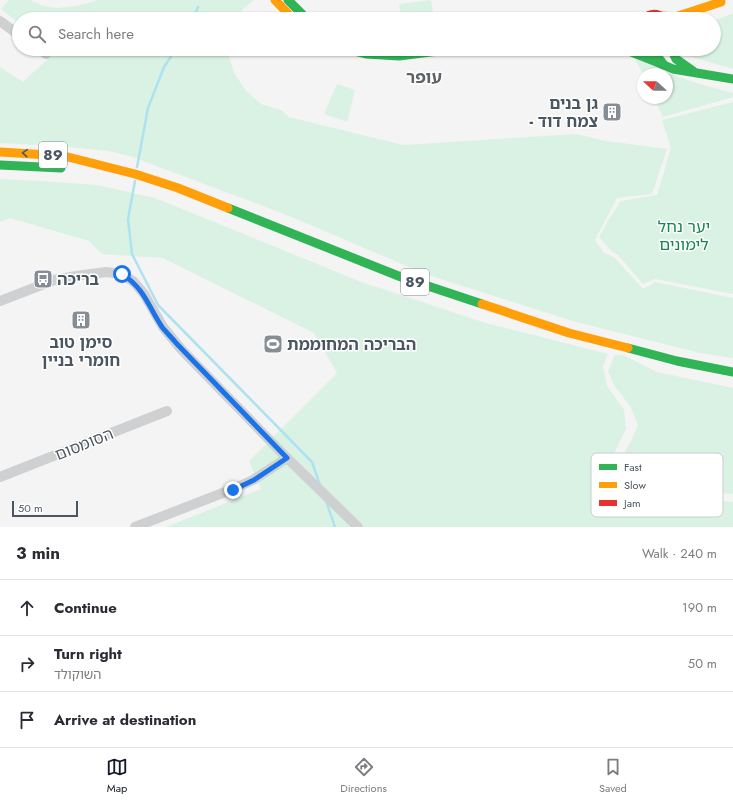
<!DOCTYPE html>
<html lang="en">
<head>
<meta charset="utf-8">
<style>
	:root { --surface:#fff; --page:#f2f2f3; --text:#2b2b33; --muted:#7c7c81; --line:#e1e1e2; --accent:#111827 }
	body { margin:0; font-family:Jost,"Noto Sans Hebrew",sans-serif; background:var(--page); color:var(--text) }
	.compass { position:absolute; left:637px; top:68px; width:36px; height:36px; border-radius:50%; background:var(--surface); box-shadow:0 1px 3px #0004; rotate:291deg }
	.scale { position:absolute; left:12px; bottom:10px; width:66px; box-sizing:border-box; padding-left:4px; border:2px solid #4a5661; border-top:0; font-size:11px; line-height:14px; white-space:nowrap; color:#4a5661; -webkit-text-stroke:3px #fff; paint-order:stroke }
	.stop { position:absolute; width:12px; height:12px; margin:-9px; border:3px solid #1a73e8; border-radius:50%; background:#fff }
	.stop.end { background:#1a73e8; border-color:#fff; box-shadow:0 1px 4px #0008 }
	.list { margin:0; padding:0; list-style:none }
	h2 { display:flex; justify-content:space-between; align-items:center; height:52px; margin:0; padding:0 16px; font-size:17px }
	h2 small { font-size:13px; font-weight:400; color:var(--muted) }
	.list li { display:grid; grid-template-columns:26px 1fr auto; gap:12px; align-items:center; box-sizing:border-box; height:56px; padding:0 16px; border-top:1px solid var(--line) }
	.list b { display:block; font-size:15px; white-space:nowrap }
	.list p { margin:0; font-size:13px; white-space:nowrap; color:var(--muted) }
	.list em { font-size:13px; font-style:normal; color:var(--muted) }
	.icon { flex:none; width:22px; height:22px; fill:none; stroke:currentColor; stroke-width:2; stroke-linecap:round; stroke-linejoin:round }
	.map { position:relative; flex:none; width:733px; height:527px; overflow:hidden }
	.search { position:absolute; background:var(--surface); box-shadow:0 1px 3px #0004; left:12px; right:12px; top:12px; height:44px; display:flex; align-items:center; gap:10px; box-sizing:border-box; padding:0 14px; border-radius:22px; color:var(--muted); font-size:15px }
	.sheet { height:220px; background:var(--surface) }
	nav { display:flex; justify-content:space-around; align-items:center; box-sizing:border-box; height:56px; border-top:1px solid var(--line); background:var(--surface); font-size:11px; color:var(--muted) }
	nav a { display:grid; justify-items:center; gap:2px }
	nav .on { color:var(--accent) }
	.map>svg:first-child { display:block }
	.green { fill:#d9f2e3 }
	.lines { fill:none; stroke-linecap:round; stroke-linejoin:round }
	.stream { stroke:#aee2f0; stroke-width:2.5 }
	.street { stroke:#ced0d2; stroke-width:10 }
	.fast { stroke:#30b455; stroke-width:9 }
	.slow { stroke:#ff9f0a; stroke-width:9 }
	.jam { stroke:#e5322d; stroke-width:9 }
	.oneway { stroke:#495b60 }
	.route { stroke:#1a73e8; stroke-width:5 }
	.labels { text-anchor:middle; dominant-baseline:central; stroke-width:3; stroke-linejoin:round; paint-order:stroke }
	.shield { fill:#fff; stroke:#808990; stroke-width:1 }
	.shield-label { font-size:15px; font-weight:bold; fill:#4a5661 }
	.poi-label { font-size:16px; font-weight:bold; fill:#4a5661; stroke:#fff; text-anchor:start }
	.park-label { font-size:16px; fill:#17864f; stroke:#fff }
	.street-label { font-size:16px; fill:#4a5661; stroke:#fff }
	.neighbourhood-label { font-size:17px; font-weight:bold; fill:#5f6368; stroke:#fff }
	.key { fill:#fff; stroke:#c9ccd0; stroke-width:1 }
	.key-label { font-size:11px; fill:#4a5661 }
</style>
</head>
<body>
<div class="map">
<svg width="733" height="527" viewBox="0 0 733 527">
	<rect width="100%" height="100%" fill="#f4f4f4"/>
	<g class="green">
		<path d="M9,0H30L43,6L57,8L76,6L98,0H254L243,9L234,19H19V23L1,9Z"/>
		<path d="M431,0L434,19H401L399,4Z"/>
		<path d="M733,13V69L689,56L679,50V49H714V21Z"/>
		<path d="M55,49H227L234,73L246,91L261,104L281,110L289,117L403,145L576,134L606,141L667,149L652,194L617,198L595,240L604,253L614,257L643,289L655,282L733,298V358L700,353L576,322L428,275L282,213L130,156L108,151L58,146L0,143V67L23,82L57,50Z"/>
		<path d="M634,57L660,70L696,83L733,93V97L663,117L654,98H667V74H643Z"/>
		<path d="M337,84L355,90L347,122L324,114Z"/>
		<path d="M733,102V294L655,279L643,284L618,255L611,251L599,237L609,219L621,201L657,195L671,148L662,120Z"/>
		<path d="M0,179L42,181L97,185L155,198L364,283L486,323L608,354L603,366L607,386L624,410L626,429L609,464L659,488L702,499L733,502V527H166L261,489L249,461L337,373L314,333L163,258L102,254L89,241L10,218L0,222Z"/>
		<path d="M615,355H623L657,372L733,388V494L683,490L649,477L621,459L631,441L638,425L630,406L614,385L608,371Z"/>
	</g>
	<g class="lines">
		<g class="stream">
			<path d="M193,19L198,7"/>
			<path d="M137,167L148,108L164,67L176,49"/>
			<path d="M135,181L128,219L132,254L158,305L312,462L320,485"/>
			<path d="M326,501L335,527"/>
		</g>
		<g class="street">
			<path d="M0,21L19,35"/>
			<path d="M39,49L46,54"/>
			<path d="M0,301L54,280L76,276L106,272L122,274L134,282L144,294L163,327L181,349L287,458L358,527"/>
			<path d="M0,477L167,411"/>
			<path d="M135,527L233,489L253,480L287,458"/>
		</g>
		<g class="fast">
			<path d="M288,0L307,19"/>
			<path d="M346,49L366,54L399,56L454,49"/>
			<path d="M624,49L664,65"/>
			<path d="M652,49L664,65L673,69L733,79"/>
			<path d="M671,49L676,59L693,71"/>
			<path d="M0,165L61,168"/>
			<path d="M228,208L401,277L482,304"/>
			<path d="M628,348L677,361L733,372"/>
		</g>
		<g class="slow">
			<path d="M275,0L292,18"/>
			<path d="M662,16L675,17L721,2"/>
			<path d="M0,152L64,156L135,174L178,188L228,208"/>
			<path d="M482,304L569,333L628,348"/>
		</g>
		<path class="jam" d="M644,19C651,12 659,14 666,19"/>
	</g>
	<defs><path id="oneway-chevron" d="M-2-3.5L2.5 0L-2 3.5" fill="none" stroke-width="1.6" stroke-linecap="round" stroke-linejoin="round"/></defs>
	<use class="oneway" href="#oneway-chevron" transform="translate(25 153) rotate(-176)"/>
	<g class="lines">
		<path class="route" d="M122,274C145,289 148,306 162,327C167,333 172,338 177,344L287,458L254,480L233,490"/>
	</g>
	<defs>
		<symbol id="building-square" viewBox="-11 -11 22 22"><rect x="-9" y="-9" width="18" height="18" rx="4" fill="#868d94" stroke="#fff"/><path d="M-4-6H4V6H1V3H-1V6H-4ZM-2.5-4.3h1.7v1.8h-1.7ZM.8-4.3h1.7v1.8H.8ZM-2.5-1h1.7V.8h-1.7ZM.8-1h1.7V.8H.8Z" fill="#fff"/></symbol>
		<symbol id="bus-square" viewBox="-11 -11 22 22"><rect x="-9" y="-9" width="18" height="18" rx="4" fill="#868d94" stroke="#fff"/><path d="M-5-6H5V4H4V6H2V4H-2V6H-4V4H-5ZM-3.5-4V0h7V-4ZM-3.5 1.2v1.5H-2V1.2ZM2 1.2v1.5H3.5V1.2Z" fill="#fff"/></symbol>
		<symbol id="stadium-square" viewBox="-11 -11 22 22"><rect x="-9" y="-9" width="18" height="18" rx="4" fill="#868d94" stroke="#fff"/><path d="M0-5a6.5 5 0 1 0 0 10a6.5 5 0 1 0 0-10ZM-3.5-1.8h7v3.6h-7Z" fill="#fff"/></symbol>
	</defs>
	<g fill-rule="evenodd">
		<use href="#building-square" x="601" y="101" width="22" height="22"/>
		<use href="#bus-square" x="32" y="268" width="22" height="22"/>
		<use href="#building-square" x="70" y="309" width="22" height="22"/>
		<use href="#stadium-square" x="262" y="333" width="22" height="22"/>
	</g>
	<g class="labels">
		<g class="shield">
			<rect x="39" y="142" width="28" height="26" rx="3"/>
			<rect x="401" y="269" width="28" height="26" rx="3"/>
		</g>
		<g class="shield-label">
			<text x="53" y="155">89</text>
			<text x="415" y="282">89</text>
		</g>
		<g class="poi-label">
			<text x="598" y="103" text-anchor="end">גן בנים<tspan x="598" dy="18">- צמח דוד</tspan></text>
			<text x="57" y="279">בריכה</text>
			<text x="81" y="342" text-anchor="middle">סימן טוב<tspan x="81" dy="18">חומרי בניין</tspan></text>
			<text x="287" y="344">הבריכה המחוממת</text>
		</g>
		<g class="park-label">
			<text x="684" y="226">יער נחל<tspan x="684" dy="18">לימונים</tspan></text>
		</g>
		<g class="street-label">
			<text transform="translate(84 444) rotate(-22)">הסומסום</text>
		</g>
		<g class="neighbourhood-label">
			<text x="424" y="77">עופר</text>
		</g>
	</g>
	<rect x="591" y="453" width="132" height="64" rx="6" class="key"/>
	<rect x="599" y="464" width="18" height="6" fill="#30b455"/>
	<rect x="599" y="482" width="18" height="6" fill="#ff9f0a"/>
	<rect x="599" y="500" width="18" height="6" fill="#e5322d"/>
	<g class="key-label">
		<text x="624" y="471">Fast</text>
		<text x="624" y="489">Slow</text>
		<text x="624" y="507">Jam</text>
	</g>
</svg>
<svg class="compass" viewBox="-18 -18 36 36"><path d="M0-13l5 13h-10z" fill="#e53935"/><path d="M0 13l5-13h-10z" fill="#7c7c81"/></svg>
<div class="scale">50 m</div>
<div class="stop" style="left:122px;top:274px"></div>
<div class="stop end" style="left:233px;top:490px"></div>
<div class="search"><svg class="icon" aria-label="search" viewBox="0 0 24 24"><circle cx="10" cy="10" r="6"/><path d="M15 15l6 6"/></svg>Search here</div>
</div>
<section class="sheet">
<h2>3 min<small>Walk · 240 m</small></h2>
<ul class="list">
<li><svg class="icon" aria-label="ahead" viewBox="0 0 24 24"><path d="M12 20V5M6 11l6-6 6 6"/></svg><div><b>Continue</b></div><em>190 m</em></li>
<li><svg class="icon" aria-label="right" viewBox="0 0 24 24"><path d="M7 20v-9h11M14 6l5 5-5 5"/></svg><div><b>Turn right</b><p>השוקולד</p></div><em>50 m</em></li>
<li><svg class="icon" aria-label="arrive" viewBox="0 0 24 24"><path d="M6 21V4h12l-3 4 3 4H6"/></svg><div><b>Arrive at destination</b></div></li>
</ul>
</section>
<nav>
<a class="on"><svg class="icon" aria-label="map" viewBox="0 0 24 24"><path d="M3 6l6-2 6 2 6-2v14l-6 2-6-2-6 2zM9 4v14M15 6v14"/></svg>Map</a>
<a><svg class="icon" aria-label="directions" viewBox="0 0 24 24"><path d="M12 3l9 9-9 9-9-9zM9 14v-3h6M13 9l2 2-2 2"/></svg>Directions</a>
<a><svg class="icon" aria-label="saved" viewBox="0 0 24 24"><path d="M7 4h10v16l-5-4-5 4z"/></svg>Saved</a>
</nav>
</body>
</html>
